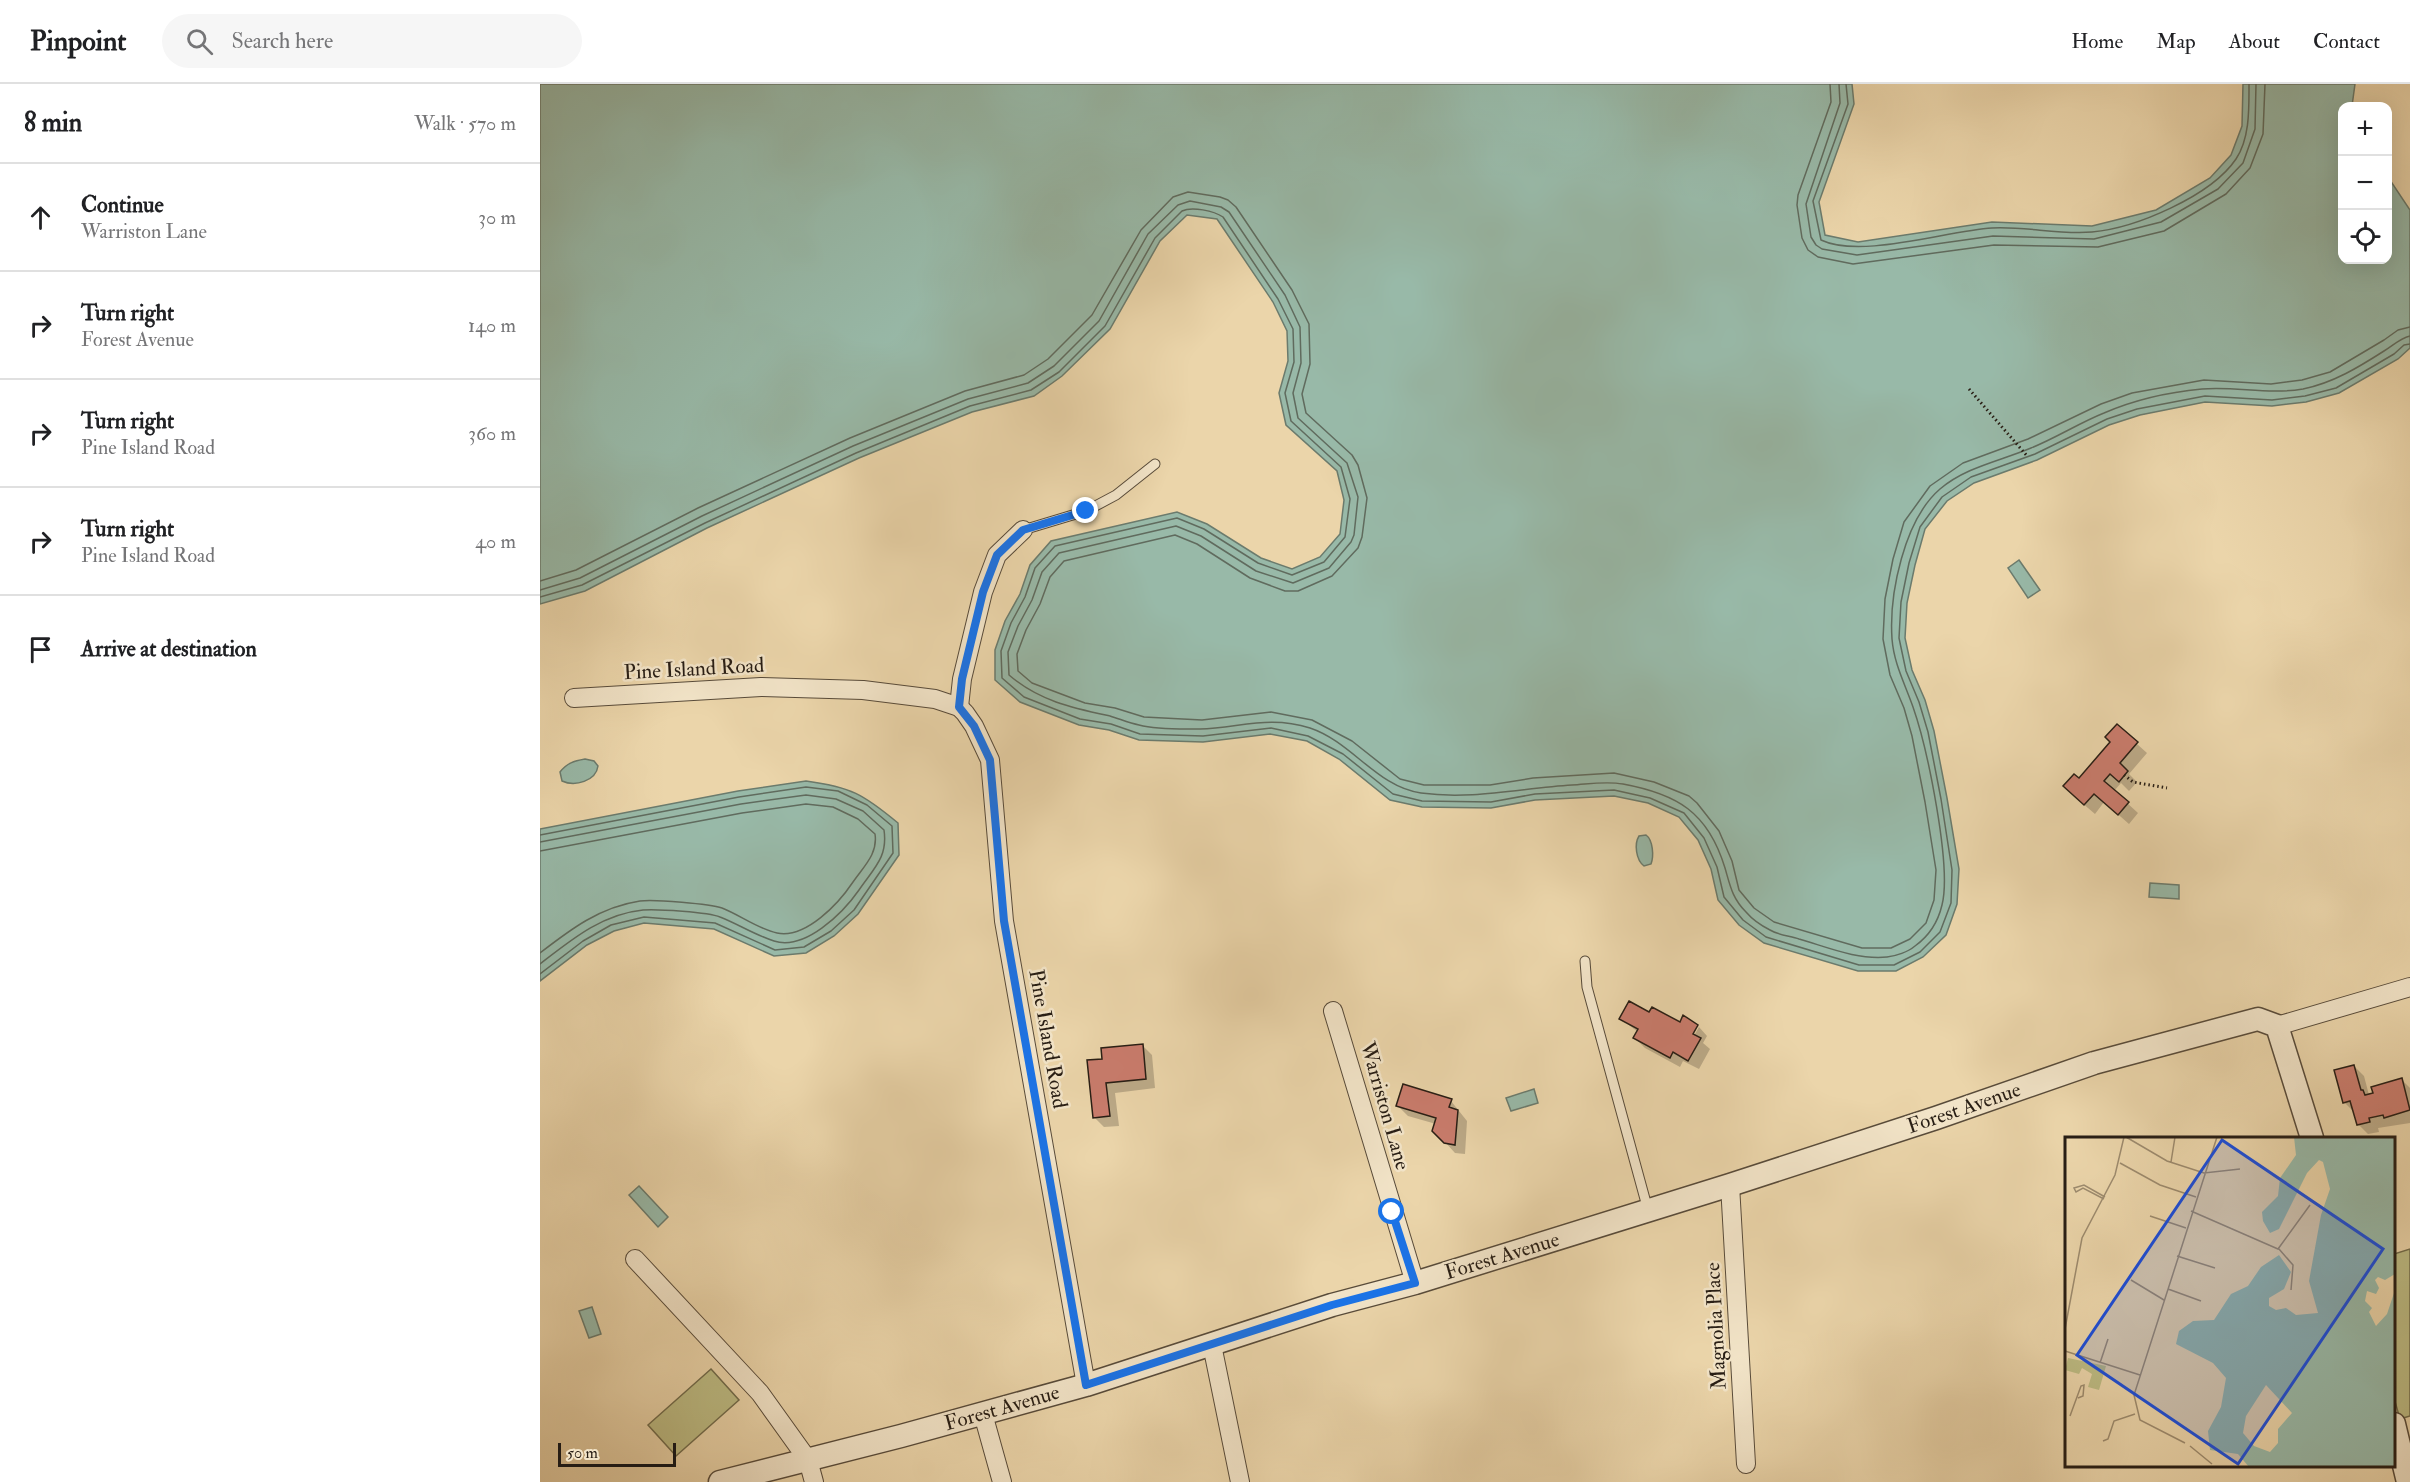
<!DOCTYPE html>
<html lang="en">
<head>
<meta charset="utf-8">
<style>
	:root { --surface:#fff; --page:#f6f6f6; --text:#202124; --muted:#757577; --line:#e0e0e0 }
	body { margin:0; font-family:"IM FELL Double Pica",serif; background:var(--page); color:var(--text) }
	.controls { position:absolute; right:18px; top:18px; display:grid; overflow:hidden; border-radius:12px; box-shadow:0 6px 24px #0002 }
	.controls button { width:54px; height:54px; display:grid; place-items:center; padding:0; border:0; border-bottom:2px solid var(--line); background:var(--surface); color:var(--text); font:30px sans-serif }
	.scale { position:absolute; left:18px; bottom:15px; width:118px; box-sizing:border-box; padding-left:6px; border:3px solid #271d14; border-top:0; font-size:16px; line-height:21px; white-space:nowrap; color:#271d14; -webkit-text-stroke:4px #f2e4c8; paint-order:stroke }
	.stop { position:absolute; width:18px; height:18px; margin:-14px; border:4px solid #1a73e8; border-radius:50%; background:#fff }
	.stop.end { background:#1a73e8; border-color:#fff; box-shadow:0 2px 6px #0008 }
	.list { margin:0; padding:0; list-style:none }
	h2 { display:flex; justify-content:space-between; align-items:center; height:78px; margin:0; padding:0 24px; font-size:26px }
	h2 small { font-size:20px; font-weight:400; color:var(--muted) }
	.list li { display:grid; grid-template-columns:39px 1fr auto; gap:18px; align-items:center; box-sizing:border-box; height:108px; padding:0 24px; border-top:2px solid var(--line) }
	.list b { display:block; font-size:22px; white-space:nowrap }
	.list p { margin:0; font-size:20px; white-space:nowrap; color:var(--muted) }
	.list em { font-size:20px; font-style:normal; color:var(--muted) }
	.icon { flex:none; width:33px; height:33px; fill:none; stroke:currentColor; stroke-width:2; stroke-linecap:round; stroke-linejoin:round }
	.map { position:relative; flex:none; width:1870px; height:1398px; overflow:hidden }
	header { display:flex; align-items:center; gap:36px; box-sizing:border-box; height:84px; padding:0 30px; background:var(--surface); border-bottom:2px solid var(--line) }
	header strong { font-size:28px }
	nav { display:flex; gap:33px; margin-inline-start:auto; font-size:21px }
	.search { width:420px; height:54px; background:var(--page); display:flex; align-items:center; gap:15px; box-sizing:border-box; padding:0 21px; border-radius:33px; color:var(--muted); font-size:22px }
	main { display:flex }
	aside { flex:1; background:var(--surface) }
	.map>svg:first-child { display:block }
	.green { fill:#bdbc84; stroke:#726c4c; stroke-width:1.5 }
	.water { fill:#98b9a8; stroke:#6b7b6d; stroke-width:1.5 }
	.shadow { fill:#0003 }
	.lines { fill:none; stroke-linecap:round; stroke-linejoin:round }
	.shore { stroke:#606b5e; stroke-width:1.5 }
	.building { fill:#ca7c6d; stroke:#271d14; stroke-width:1.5 }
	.service-casing { stroke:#584b3a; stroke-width:11 }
	.minor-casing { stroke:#584b3a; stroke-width:20 }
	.tertiary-casing { stroke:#584b3a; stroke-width:25 }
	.path { stroke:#271d14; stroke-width:3; stroke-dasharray:1.5 3; stroke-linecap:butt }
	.service { stroke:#f2e4c8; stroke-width:9 }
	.minor { stroke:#f2e4c8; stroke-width:18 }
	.tertiary { stroke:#f2e4c8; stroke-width:22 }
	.route { stroke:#1a73e8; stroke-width:8 }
	.labels { text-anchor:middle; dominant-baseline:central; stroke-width:5; stroke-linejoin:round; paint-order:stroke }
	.street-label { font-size:21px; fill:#271d14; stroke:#f2e4c8 }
	.inset-road { fill:none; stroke:#9d8b6e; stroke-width:1.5 }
	.view { fill:#1d4ed8; fill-opacity:0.15; stroke:#1d4ed8; stroke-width:3 }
	.inset-edge { fill:none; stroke:#271d14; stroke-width:3 }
</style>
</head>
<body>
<header>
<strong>Pinpoint</strong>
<div class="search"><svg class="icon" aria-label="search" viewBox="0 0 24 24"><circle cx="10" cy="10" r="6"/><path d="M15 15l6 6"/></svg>Search here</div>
<nav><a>Home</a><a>Map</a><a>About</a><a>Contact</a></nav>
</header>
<main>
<aside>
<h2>8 min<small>Walk · 570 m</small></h2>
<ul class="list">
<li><svg class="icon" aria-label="ahead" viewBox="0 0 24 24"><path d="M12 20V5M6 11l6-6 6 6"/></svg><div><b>Continue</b><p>Warriston Lane</p></div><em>30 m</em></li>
<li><svg class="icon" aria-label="right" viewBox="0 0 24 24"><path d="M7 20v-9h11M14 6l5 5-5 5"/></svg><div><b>Turn right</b><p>Forest Avenue</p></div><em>140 m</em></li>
<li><svg class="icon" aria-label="right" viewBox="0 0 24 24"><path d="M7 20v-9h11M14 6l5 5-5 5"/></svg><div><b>Turn right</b><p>Pine Island Road</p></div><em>360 m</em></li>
<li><svg class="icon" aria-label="right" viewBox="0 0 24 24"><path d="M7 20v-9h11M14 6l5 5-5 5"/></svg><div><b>Turn right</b><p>Pine Island Road</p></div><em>40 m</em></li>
<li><svg class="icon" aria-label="arrive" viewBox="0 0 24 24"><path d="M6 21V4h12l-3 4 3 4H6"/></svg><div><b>Arrive at destination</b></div></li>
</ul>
</aside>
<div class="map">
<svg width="1870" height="1398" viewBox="0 0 1870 1398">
	<rect width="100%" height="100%" fill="#ebd5aa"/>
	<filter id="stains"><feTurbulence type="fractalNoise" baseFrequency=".00333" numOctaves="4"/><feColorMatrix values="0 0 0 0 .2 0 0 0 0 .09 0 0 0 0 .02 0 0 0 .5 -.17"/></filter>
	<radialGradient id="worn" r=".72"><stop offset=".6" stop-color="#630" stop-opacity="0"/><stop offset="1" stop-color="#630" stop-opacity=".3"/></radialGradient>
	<g class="green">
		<path d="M1870,1165V1332L1860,1335L1854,1314V1170Z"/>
		<path d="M171,1285L199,1316L136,1372L108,1341Z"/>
	</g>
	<g class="water">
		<path d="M0,0H1312L1314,20L1279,118L1285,151L1318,158L1452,138L1552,142L1616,126L1670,94L1691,71L1702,42L1703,0H1815L1812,22H1802V176H1848V93L1870,126V264L1858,275L1799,309L1766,318L1732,322L1665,318L1600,331L1569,341L1497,376L1434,399L1407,417L1385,445L1375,481L1367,519L1365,554L1372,586L1385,616L1394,647L1407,714L1419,785L1417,820L1406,851L1383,873L1356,887H1318L1224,859L1199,841L1178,816L1171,785L1158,756L1139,733L1108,719L1074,712L995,716L951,724L882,723L850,716L799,675L767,657L730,650L663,658L599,656L569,646L539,641L480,618L455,596V566L465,537L480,510L490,481L511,457L637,428L667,440L721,474L752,485L780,473L800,450L804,416L797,387L746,341L739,309L748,277L747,247L733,218L677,135L647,131L620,157L570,245L522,292L494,312L432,328L319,374L167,444L45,507L0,520Z"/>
		<path d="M1479,476L1500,506L1488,514L1468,484Z"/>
		<path d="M45,675L54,677L58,682C56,697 35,703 22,697L20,688C27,679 34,677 45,675Z"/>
		<path d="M266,697C311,703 323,710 358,739L359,771L318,830L294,852L266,869L234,872L174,845L104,839L74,847L47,861L0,897V745L198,707Z"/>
		<path d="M1106,751C1113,756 1114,772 1111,780L1104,782C1096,776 1094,760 1099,752Z"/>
		<path d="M1610,799L1639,801V815L1609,813Z"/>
		<path d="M994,1005L998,1019L971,1027L966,1014Z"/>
		<path d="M99,1102L128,1133L118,1143L89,1111Z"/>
		<path d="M52,1223L61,1250L49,1254L39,1227Z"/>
	</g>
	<g class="shadow">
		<path d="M1577,642L1607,669L1589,690L1597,698L1589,707L1581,699L1574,707L1598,729L1589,740L1564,718L1555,730L1534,712L1539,696L1572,658Z"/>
		<path d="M1109,930L1140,940L1157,942L1159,943H1155L1148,956L1151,957L1159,943L1167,952L1163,959L1170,965L1159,985L1143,977L1140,983L1105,964L1095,954L1098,948L1081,935Z"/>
		<path d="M602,961L612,971L615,1004L575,1009L579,1042L564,1043L554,1033L563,976Z"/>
		<path d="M1814,982L1824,992L1829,1011L1862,996L1870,1004V1039L1838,1044L1839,1048L1828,1050L1818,1040L1814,1028L1804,1018Z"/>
		<path d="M911,1017L927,1037L925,1070L915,1069L905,1058L896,1040L868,1032L858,1022Z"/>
	</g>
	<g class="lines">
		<g class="shore">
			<path d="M1290,0L1291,18L1258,111L1257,121L1262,154L1268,166L1278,173L1313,180L1454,161L1558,163L1624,147L1686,110L1710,84L1723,50L1725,0"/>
			<path d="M1299,0L1300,19L1266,120L1271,153L1276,161L1282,165L1317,171L1453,152L1554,155L1621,138L1678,105L1703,79L1715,45L1716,0"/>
			<path d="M1306,0L1308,20L1273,117L1281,156C1321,175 1406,147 1452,144C1485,142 1519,151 1552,148C1596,144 1671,112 1696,75C1710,54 1709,24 1709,0"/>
			<path d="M0,497L36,486L158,424L310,354L425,307L484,291L508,275L552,231L601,146L633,113L648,108L680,113L688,116L696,123L752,206L769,240L770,280L762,310L766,329L812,371L818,381L827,414L822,453L818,464L792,492L758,507H745L710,494L657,460L635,451L524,477L510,493L500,520L486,546L477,570L478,587L492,599L545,619L575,624L604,633L662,636L731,628L772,636L812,657L860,695L884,701H950L993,694L1074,689L1114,698L1149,712L1157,719L1179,747L1192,777L1199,806L1214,824L1234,838L1322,864H1351L1370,855L1386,839L1394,816L1396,786L1385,718L1372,652L1364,624L1350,591L1343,555L1345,515L1353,475L1364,438L1390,402L1423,379L1488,355L1561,320L1592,309L1664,296L1731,300L1762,296L1790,288L1844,256L1858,246L1870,243"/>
			<path d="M0,506L40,494L162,432L313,362L428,315L488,299L514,282L559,237L608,150L638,121L650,117L681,123L689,128L745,211L760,243L761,279L753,309L758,334L807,379L818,413L814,451L811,458L789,484L753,499L716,487L661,452L636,442L519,469L502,488L492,516L478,542L468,568L469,591C499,617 533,624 570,632C580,635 589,639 599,641C618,646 641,645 660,645C699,644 729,631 770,644C812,658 837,703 881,709C932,716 982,704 1032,701C1049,700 1066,697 1083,700C1137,710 1168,728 1185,784C1190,801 1192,814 1206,828C1212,835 1222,842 1230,846C1238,851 1250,852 1259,855C1287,863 1317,876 1347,873C1356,872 1368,868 1375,862C1389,852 1398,838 1402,821C1412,782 1387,663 1373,623C1365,600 1354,580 1352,555C1349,510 1364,436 1400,405C1426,383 1460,377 1491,364C1516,354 1539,339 1564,329C1594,316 1630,308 1662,305C1696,302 1728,311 1763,305C1793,299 1819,283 1844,267C1854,261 1859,255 1870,252"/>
			<path d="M0,513L42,501L165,439L316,369L430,322L491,306L519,288L565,242L615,154L642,127C652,122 674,127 683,133L738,215L753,245L754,278L745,309L751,337L801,383L810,415L805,453L784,478L752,491L718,479L664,445L637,434L515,462L495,484L485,513L471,539L461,567L462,594L484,613L540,635L571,640L600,650L663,652L731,644L768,652L803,670L853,710L882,717L951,718L995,710L1074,706L1110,714L1144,729L1164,754L1177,783L1184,813L1203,836L1226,853L1319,881H1354L1380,868L1400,848L1411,819L1412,786L1401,715L1388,648L1379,618L1366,587L1359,554L1361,518L1369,479L1380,443L1402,413L1431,393L1495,370L1567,335L1597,325L1665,312L1732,316L1765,312L1796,304L1854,270L1864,261L1870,260"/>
			<path d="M0,751L199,713L266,703L298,707L327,721L352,742L353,769L314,826L291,847L264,863L235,866L175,839L104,833L71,841L43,857L0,890"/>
			<path d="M0,758L201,720L266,711L296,715L323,727L344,746C348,773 334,784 319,806C303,829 265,867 234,857C215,851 198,840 180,833C168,828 117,825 103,826C62,830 31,856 0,880"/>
			<path d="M0,767L202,729L266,720L293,723L318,735L335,750C338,770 324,782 313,798C299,819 266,855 237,849C218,845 200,831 182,824C170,820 114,815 100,817C60,823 31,845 0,869"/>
		</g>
	</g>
	<g class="building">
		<path d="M1577,640L1598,658L1580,679L1588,687L1579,698L1570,690L1564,697L1589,718L1578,731L1554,710L1544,721L1523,702L1534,690L1539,694L1570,658L1565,653Z"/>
		<path d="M1089,917L1109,928L1112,923L1140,938L1143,931L1158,941L1153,950L1161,954L1148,977L1133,968L1130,974L1093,954L1098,945L1079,935Z"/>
		<path d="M603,960L606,995L566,999L570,1032L553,1034L547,976L562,975L561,964Z"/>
		<path d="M1814,981L1821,1006H1823L1825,1011L1833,1009L1831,1003L1862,994L1870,1026L1844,1034L1843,1031L1829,1034L1830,1038L1817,1041L1810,1017L1803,1019L1794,986Z"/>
		<path d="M863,1000L912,1015L909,1023L918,1026L915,1061L904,1059L892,1047L896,1034L856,1022Z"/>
	</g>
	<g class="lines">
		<defs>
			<g id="service">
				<path d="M483,446L546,427L576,411L615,380"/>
				<path d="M1045,877L1047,903L1108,1126"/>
			</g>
			<g id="minor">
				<path d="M34,614L221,603L323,606L395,615L419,623L425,629L434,642L450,676L464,837L546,1301"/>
				<path d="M419,623L422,595L443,508L457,471L483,446"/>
				<path d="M793,927L875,1199"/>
				<path d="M1737,942L1870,903"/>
				<path d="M1190,1101L1206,1380"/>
				<path d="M95,1175L220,1309L268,1376L274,1398"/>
				<path d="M672,1261L700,1398"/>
				<path d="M443,1330L462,1398"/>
			</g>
			<g id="tertiary">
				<path d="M1854,1340L1868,1398"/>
				<path d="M180,1398L361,1352L546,1301L792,1221L875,1199L1190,1101L1396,1034L1554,979L1718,935L1737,942L1772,1054"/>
			</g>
		</defs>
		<use href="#service" class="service-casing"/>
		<use href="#minor" class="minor-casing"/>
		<use href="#tertiary" class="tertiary-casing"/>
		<g class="path">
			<path d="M1429,305L1488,373"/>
			<path d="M1584,691L1593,698L1627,704"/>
		</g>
		<use href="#service" class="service"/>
		<use href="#minor" class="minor"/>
		<use href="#tertiary" class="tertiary"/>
	</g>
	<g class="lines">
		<path class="route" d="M546,427L483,446L457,471L443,508L422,595L419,623L434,642L450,676L464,837L546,1301L792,1221L875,1199L852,1128"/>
	</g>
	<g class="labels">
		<g class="street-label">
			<text transform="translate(154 585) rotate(-3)">Pine Island Road</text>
			<text transform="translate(508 955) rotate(80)">Pine Island Road</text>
			<text transform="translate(845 1022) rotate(74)">Warriston Lane</text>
			<text transform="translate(1424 1024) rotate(-19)">Forest Avenue</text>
			<text transform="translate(962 1172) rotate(-17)">Forest Avenue</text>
			<text transform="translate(1176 1242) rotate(-93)">Magnolia Place</text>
			<text transform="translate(462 1324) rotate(-16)">Forest Avenue</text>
		</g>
	</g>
	<g transform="translate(1525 1053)">
		<rect width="330" height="330" fill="#ebd5aa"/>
		<path d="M3,221L41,229L34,253L23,250L27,237L17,231L14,237L0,233Z" fill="#bdbc84"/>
		<path d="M229,0H330V137L320,143L313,140L310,143L314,151L311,157L302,154L300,164L307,171L304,175L311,189L322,177L330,153V330H184L173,317L145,313L143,294L156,270L161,241L148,226L111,207L114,194L128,184L149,183L166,157L183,149L196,130L214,118L226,135L219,152L204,161V169L211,173L221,171L231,178L253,176L244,144L256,78L265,52L258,25L254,23L242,36L214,92L205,96L198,84L197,75L213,59L215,41L231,18ZM201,248L227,276L213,292V306L205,315L189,309L178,296L181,279Z" fill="#98b9a8" fill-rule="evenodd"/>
		<path class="inset-road" d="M61,0L102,24L139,36L175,32M106,25L110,0M55,26L95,48L131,60M39,62L18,51L11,55L9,51L19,48L40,60M126,74L213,112L245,68M85,79L121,91M214,112L228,128L226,153M112,119L150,131M66,143L99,163M103,152L136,164M0,192L17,101L50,38L59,0M0,214L75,238M35,226L43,202M5,279L16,249L19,248L18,259L13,261M38,304L43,302L49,284L70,277M120,306L75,283L69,258L152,0M125,309L147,327"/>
		<path class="view" d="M157,3L318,112L173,327L12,218Z"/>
		<rect width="330" height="330" class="inset-edge"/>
	</g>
	<rect width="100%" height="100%" filter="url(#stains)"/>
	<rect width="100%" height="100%" fill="url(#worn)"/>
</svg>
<div class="controls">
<button>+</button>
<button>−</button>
<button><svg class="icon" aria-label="locate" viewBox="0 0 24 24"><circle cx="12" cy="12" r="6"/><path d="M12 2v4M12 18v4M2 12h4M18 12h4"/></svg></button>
</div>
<div class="scale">50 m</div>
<div class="stop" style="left:852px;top:1128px"></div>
<div class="stop end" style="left:546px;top:427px"></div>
</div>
</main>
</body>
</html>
